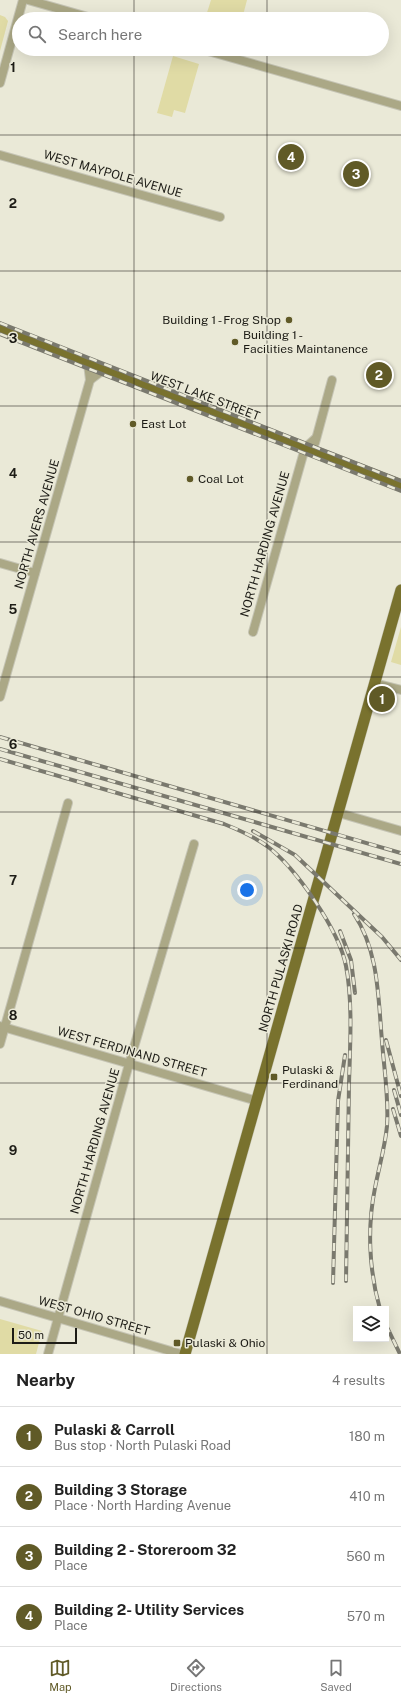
<!DOCTYPE html>
<html lang="en">
<head>
<meta charset="utf-8">
<style>
	:root { --surface:#fff; --page:#f6f6f6; --text:#222; --muted:#767676; --line:#e0e0e0; --accent:#605a27 }
	body { margin:0; font-family:"Public Sans",sans-serif; background:var(--page); color:var(--text) }
	.controls { position:absolute; right:12px; bottom:12px; display:grid; overflow:hidden; border-radius:0px; box-shadow:0 4px 16px #0002 }
	.controls button { width:36px; height:36px; display:grid; place-items:center; padding:0; border:0; border-bottom:1px solid var(--line); background:var(--surface); color:var(--text); font:20px sans-serif }
	.scale { position:absolute; left:12px; bottom:10px; width:65px; box-sizing:border-box; padding-left:4px; border:2px solid #1d1c16; border-top:0; font-size:11px; line-height:14px; white-space:nowrap; color:#1d1c16; -webkit-text-stroke:3px #eae9d7; paint-order:stroke }
	.you { position:absolute; left:247px; top:890px; width:14px; height:14px; margin:-10px; border:3px solid #fff; border-radius:50%; background:#1a73e8; box-shadow:0 0 0 6px #1a73e833 }
	.badge { display:grid; place-items:center; width:26px; height:26px; border-radius:50%; background:var(--accent); color:#fff; font-size:13px; font-weight:700 }
	.pin { position:absolute; translate:-50% -50%; border:2px solid #fff; box-shadow:0 1px 4px #0006 }
	.list { margin:0; padding:0; list-style:none }
	h2 { display:flex; justify-content:space-between; align-items:center; height:52px; margin:0; padding:0 16px; font-size:17px }
	h2 small { font-size:13px; font-weight:400; color:var(--muted) }
	.list li { display:grid; grid-template-columns:26px 1fr auto; gap:12px; align-items:center; box-sizing:border-box; height:60px; padding:0 16px; border-top:1px solid var(--line) }
	.list b { display:block; font-size:15px; white-space:nowrap }
	.list p { margin:0; font-size:13px; white-space:nowrap; color:var(--muted) }
	.list em { font-size:13px; font-style:normal; color:var(--muted) }
	.icon { flex:none; width:22px; height:22px; fill:none; stroke:currentColor; stroke-width:2; stroke-linecap:round; stroke-linejoin:round }
	.map { position:relative; flex:none; width:401px; height:1354px; overflow:hidden }
	.search { position:absolute; background:var(--surface); box-shadow:0 4px 16px #0002; left:12px; right:12px; top:12px; height:44px; display:flex; align-items:center; gap:10px; box-sizing:border-box; padding:0 14px; border-radius:22px; color:var(--muted); font-size:15px }
	.sheet { height:292px; background:var(--surface) }
	nav { display:flex; justify-content:space-around; align-items:center; box-sizing:border-box; height:56px; border-top:1px solid var(--line); background:var(--surface); font-size:11px; color:var(--muted) }
	nav a { display:grid; justify-items:center; gap:2px }
	nav .on { color:var(--accent) }
	.map>svg:first-child { display:block }
	.green { fill:#e0dba5 }
	.lines { fill:none; stroke-linecap:round; stroke-linejoin:round }
	.minor-casing { stroke:#c5c4b4; stroke-width:10 }
	.major-casing { stroke:#c5c4b4; stroke-width:12 }
	.minor { stroke:#aba886; stroke-width:8 }
	.major { stroke:#79722e; stroke-width:11 }
	.rail-casing { stroke:#7a796e; stroke-width:4 }
	.rail { stroke:#eae9d7; stroke-width:2.5; stroke-dasharray:8; stroke-linecap:butt }
	.grid { fill:none; stroke:#1d1c16; stroke-width:1; stroke-opacity:0.55 }
	.poi-dot { fill:#605a27; stroke:#eae9d7; stroke-width:1.5 }
	.labels { text-anchor:middle; dominant-baseline:central; stroke-width:3; stroke-linejoin:round; paint-order:stroke }
	.street-label { font-size:12px; fill:#1d1c16; stroke:#eae9d7 }
	.poi-label { font-size:12px; fill:#1d1c16; stroke:#eae9d7; text-anchor:start }
	.grid-label { font-size:13px; text-anchor:middle; font-weight:bold; fill:#1d1c16; stroke:#eae9d7; stroke-width:3; stroke-linejoin:round; paint-order:stroke }
</style>
</head>
<body>
<div class="map">
<svg width="401" height="1354" viewBox="0 0 401 1354">
	<rect width="100%" height="100%" fill="#eae9d7"/>
	<g class="green">
		<path d="M211,0H247L242,19H205Z"/>
		<path d="M0,15L5,17L8,21L0,51Z"/>
		<path d="M173,56L199,64L185,113L174,110L172,117L157,113Z"/>
		<path d="M401,627V665L391,662Z"/>
		<path d="M0,1319L42,1331L36,1354H0Z"/>
	</g>
	<g class="lines">
		<defs>
			<g id="minor">
				<path d="M28,0L95,19"/>
				<path d="M201,49L401,106"/>
				<path d="M0,83L23,0"/>
				<path d="M0,155L220,217"/>
				<path d="M88,364L90,380L103,370"/>
				<path d="M315,443L332,380"/>
				<path d="M0,563L35,573"/>
				<path d="M253,632L305,448L316,438"/>
				<path d="M374,683L401,690"/>
				<path d="M0,697L90,380"/>
				<path d="M339,813L401,831"/>
				<path d="M0,1026L257,1101"/>
				<path d="M0,1044L68,803"/>
				<path d="M0,1301L181,1354"/>
				<path d="M48,1354L129,1064L194,844"/>
			</g>
			<g id="major">
				<path d="M0,329L401,485"/>
				<path d="M185,1354L401,590"/>
			</g>
		</defs>
		<use href="#minor" class="minor-casing"/>
		<use href="#major" class="major-casing"/>
		<use href="#minor" class="minor"/>
		<use href="#major" class="major"/>
		<defs>
			<g id="rail">
				<path d="M0,323L401,481"/>
				<path d="M0,334L401,491"/>
				<path d="M0,737L401,853"/>
				<path d="M0,749L401,864"/>
				<path d="M0,759L224,824C239,830 253,836 267,846C296,868 339,930 346,966C353,1002 350,1047 349,1084C348,1150 347,1215 346,1281"/>
				<path d="M253,831L295,855L382,937L401,960"/>
				<path d="M354,914C379,952 378,997 382,1041C384,1069 389,1097 387,1126C385,1147 379,1167 375,1188C367,1227 369,1271 380,1309"/>
				<path d="M340,931L351,960L355,993"/>
				<path d="M386,1040L401,1096"/>
				<path d="M394,1090L401,1115"/>
				<path d="M393,1109L401,1136"/>
				<path d="M333,1283L338,1101L345,1055"/>
				<path d="M386,1325L400,1354"/>
			</g>
		</defs>
		<use href="#rail" class="rail-casing"/>
		<use href="#rail" class="rail"/>
	</g>
	<path class="grid" d="M134,0V19M267,0V19M134,49V1354M267,49V1354M0,135H401M0,271H401M0,406H401M0,542H401M0,677H401M0,812H401M0,948H401M0,1083H401M0,1219H401"/>
	<g class="poi-dot">
		<circle cx="289" cy="320" r="4"/>
		<circle cx="235" cy="342" r="4"/>
		<circle cx="133" cy="424" r="4"/>
		<circle cx="190" cy="479" r="4"/>
		<rect x="270" y="1073" width="8" height="8" rx="2"/>
		<rect x="173" y="1339" width="8" height="8" rx="2"/>
	</g>
	<g class="labels">
		<g class="street-label">
			<text transform="translate(113 174) rotate(16)">WEST MAYPOLE AVENUE</text>
			<text transform="translate(205 396) rotate(21)">WEST LAKE STREET</text>
			<text transform="translate(37 524) rotate(-74)">NORTH AVERS AVENUE</text>
			<text transform="translate(265 544) rotate(-74)">NORTH HARDING AVENUE</text>
			<text transform="translate(281 968) rotate(-74)">NORTH PULASKI ROAD</text>
			<text transform="translate(132 1052) rotate(16)">WEST FERDINAND STREET</text>
			<text transform="translate(95 1141) rotate(-74)">NORTH HARDING AVENUE</text>
			<text transform="translate(94 1316) rotate(16)">WEST OHIO STREET</text>
		</g>
		<g class="poi-label">
			<text x="281" y="320" text-anchor="end">Building 1 - Frog Shop</text>
			<text x="243" y="335">Building 1 -<tspan x="243" dy="14">Facilities Maintanence</tspan></text>
			<text x="141" y="424">East Lot</text>
			<text x="198" y="479">Coal Lot</text>
			<text x="282" y="1070">Pulaski &amp;<tspan x="282" dy="14">Ferdinand</tspan></text>
			<text x="185" y="1343">Pulaski &amp; Ohio</text>
		</g>
	</g>
	<g class="grid-label">
		<text x="13" y="72">1</text>
		<text x="13" y="208">2</text>
		<text x="13" y="343">3</text>
		<text x="13" y="478">4</text>
		<text x="13" y="614">5</text>
		<text x="13" y="749">6</text>
		<text x="13" y="885">7</text>
		<text x="13" y="1020">8</text>
		<text x="13" y="1155">9</text>
	</g>
</svg>
<div class="controls">
<button><svg class="icon" aria-label="layers" viewBox="0 0 24 24"><path d="M12 4l9 5-9 5-9-5zM3 14l9 5 9-5"/></svg></button>
</div>
<div class="scale">50 m</div>
<div class="you"></div>
<div class="pin badge" style="left:382px;top:699px">1</div>
<div class="pin badge" style="left:379px;top:375px">2</div>
<div class="pin badge" style="left:356px;top:174px">3</div>
<div class="pin badge" style="left:291px;top:157px">4</div>
<div class="search"><svg class="icon" aria-label="search" viewBox="0 0 24 24"><circle cx="10" cy="10" r="6"/><path d="M15 15l6 6"/></svg>Search here</div>
</div>
<section class="sheet">
<h2>Nearby<small>4 results</small></h2>
<ul class="list">
<li><span class="badge">1</span><div><b>Pulaski &amp; Carroll</b><p>Bus stop · North Pulaski Road</p></div><em>180 m</em></li>
<li><span class="badge">2</span><div><b>Building 3 Storage</b><p>Place · North Harding Avenue</p></div><em>410 m</em></li>
<li><span class="badge">3</span><div><b>Building 2 - Storeroom 32</b><p>Place</p></div><em>560 m</em></li>
<li><span class="badge">4</span><div><b>Building 2- Utility Services</b><p>Place</p></div><em>570 m</em></li>
</ul>
</section>
<nav>
<a class="on"><svg class="icon" aria-label="map" viewBox="0 0 24 24"><path d="M3 6l6-2 6 2 6-2v14l-6 2-6-2-6 2zM9 4v14M15 6v14"/></svg>Map</a>
<a><svg class="icon" aria-label="directions" viewBox="0 0 24 24"><path d="M12 3l9 9-9 9-9-9zM9 14v-3h6M13 9l2 2-2 2"/></svg>Directions</a>
<a><svg class="icon" aria-label="saved" viewBox="0 0 24 24"><path d="M7 4h10v16l-5-4-5 4z"/></svg>Saved</a>
</nav>
</body>
</html>
